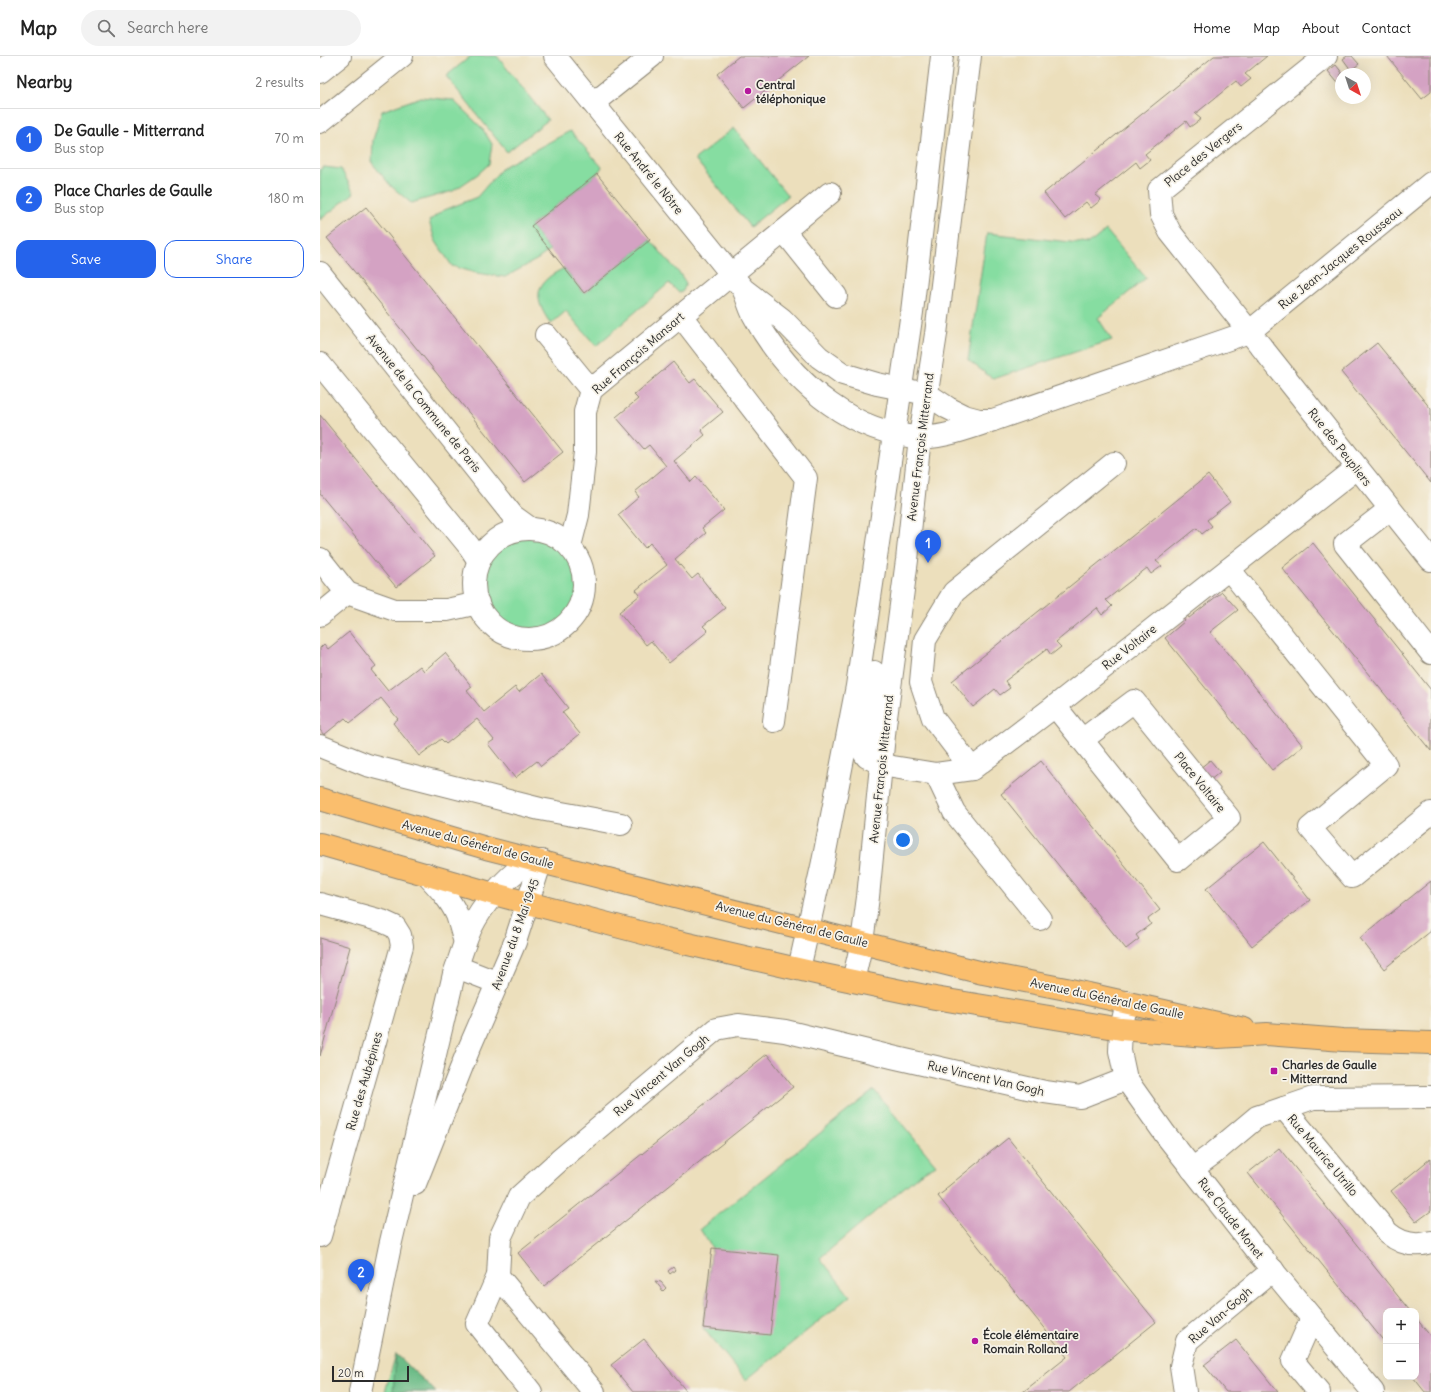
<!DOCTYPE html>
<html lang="en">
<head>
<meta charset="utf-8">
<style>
	:root { --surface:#fff; --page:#f2f2f2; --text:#222; --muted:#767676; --line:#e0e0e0; --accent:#2563eb }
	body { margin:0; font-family:Delius,sans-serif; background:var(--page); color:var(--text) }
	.controls { position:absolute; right:12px; bottom:12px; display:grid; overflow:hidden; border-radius:8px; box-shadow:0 4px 16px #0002 }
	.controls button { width:36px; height:36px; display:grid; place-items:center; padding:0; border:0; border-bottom:1px solid var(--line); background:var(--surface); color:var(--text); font:20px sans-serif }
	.compass { position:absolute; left:1015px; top:12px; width:36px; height:36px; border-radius:50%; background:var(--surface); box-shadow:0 4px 16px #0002; rotate:141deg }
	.scale { position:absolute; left:12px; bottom:10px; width:77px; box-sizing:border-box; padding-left:4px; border:2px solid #2b2b2b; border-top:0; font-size:11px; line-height:14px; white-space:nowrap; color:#2b2b2b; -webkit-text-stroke:3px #f7f3e8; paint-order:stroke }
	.you { position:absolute; left:583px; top:784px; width:14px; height:14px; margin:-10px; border:3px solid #fff; border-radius:50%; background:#1a73e8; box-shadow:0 0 0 6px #1a73e833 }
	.badge { display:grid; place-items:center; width:26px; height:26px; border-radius:50%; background:var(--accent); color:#fff; font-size:13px; font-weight:700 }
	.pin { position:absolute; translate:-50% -33px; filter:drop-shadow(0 1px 2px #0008) }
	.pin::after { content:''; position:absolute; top:21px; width:14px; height:12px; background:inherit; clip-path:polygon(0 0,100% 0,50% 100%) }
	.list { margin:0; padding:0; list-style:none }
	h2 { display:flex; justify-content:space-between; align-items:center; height:52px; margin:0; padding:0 16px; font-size:17px }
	h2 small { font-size:13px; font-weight:400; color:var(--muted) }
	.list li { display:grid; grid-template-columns:26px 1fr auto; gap:12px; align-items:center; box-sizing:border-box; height:60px; padding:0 16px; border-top:1px solid var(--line) }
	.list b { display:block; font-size:15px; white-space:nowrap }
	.list p { margin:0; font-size:13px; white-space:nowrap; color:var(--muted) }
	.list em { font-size:13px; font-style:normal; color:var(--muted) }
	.actions { display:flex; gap:8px; padding:12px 16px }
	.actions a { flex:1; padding:9px 0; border:1px solid var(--accent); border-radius:12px; text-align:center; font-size:14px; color:var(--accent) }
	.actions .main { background:var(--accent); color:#fff }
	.icon { flex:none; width:22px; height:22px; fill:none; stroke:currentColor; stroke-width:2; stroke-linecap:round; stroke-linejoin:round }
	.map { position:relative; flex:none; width:1111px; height:1336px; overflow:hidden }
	header { display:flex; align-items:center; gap:24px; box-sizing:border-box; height:56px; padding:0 20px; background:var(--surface); border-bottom:1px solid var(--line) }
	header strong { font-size:19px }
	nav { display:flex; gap:22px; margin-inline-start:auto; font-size:14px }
	.search { width:280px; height:36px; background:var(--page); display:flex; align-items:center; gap:10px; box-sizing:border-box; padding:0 14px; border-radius:22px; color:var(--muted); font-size:15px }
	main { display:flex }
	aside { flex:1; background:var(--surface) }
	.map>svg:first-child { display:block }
	.green { fill:#86dda1; stroke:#588466 }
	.forest { fill:#6cbc87; stroke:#4c7459 }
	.building { fill:#d4a2c3 }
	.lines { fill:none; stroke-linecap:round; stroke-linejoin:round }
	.minor-casing { stroke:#8c8574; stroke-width:24 }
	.major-casing { stroke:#8c8574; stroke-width:24 }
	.minor { stroke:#fff; stroke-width:22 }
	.major { stroke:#fabe6d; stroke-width:22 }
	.poi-dot { fill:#b5179e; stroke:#f7f3e8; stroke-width:1.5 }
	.labels { text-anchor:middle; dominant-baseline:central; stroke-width:3.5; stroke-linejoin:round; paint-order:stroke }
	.poi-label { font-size:12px; font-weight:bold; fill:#2b2b2b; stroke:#f7f3e8; text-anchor:start }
	.street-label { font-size:12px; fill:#2b2b2b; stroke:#f7f3e8 }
</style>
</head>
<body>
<header>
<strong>Map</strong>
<div class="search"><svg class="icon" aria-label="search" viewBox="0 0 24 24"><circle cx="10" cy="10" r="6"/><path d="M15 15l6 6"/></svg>Search here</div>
<nav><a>Home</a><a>Map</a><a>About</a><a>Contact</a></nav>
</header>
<main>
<aside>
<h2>Nearby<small>2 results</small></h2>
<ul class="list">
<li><span class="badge">1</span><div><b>De Gaulle - Mitterrand</b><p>Bus stop</p></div><em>70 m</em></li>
<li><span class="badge">2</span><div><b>Place Charles de Gaulle</b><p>Bus stop</p></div><em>180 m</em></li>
</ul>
<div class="actions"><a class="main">Save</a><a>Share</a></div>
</aside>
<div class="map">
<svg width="1111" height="1336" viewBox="0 0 1111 1336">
	<rect width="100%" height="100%" fill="#f7f3e8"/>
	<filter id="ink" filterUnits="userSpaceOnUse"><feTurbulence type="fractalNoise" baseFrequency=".025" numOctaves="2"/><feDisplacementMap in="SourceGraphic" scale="8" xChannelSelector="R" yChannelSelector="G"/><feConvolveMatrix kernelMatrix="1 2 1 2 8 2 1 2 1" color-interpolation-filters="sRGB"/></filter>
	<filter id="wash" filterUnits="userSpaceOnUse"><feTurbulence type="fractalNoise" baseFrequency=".012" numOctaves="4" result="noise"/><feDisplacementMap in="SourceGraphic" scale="16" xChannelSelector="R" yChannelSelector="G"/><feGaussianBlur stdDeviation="0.9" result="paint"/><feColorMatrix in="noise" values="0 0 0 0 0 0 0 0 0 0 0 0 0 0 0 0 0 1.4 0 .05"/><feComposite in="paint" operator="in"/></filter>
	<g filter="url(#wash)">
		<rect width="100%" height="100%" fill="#ecdfbc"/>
		<g class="green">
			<path d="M151,0H177L228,64L187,96L126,20Z"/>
			<path d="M101,41L133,44L162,72L172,88L169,108L158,118L133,135L91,147L71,130L52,107L53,84L62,55Z"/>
			<path d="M414,72L468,140L430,171L375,103Z"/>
			<path d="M250,75L282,111L277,118L211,170L230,194L218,203L185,221L156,217L132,210L115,184L109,165L122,155L157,141L183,111Z"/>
			<path d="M4,111L21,113L34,137L0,164V113Z"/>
			<path d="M786,174L826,222L778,262L792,284L673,323L648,304L667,177L769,188Z"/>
			<path d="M330,184L360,218L366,227L363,235L359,237L349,227L276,290L246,255L231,268C221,254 211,236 228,222C232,218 239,215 244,212L264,237Z"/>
			<circle cx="209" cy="528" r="55"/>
			<path d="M554,1034L616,1109L600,1118L500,1202L530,1240L426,1324L383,1272L392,1192L380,1173Z"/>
			<path d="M76,1298L116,1336H65Z"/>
		</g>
		<path class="forest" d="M76,1298L116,1336H73Z"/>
		<g id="blocks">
			<g class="building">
				<path d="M419,0H489L424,52L397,18Z"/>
				<path d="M894,0H947L925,18L931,23L921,31L916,25L875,58L881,63L870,71L866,65L825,98L830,104L820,112L816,106L775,139L781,144L771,152L766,146L745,163L724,137Z"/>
				<path d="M1027,0H1032L1039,8L1031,14L1023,3Z"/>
				<path d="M1067,0H1111V36L1102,43Z"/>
				<path d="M1016,9L1023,18H1021V22L1017,26L1008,15Z"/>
				<path d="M277,118L330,184L264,237L211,170Z"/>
				<path d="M46,151L243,396L205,426L7,182Z"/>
				<path d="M1057,287L1111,353V427L1021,316Z"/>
				<path d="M353,306L370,327L375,323L403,356L381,374L385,379L354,405L371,426L376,421L404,454L382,472L386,477L355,503L372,523L378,518L405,552L383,570L388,575L349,607L331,585L326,589L299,556L320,539L316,534L347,509L330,487L325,492L298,459L319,441L315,436L346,410L329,389L324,393L296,361L318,343L314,339Z"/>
				<path d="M0,359L115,500L76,531L0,438Z"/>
				<path d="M888,419L910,446L887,464L892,470L882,478L877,472L836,505L842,510L831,518L827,512L786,544L792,550L782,559L777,552L736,586L741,591L731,599L727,593L685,625L690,632L680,639L675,633L653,651L632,625Z"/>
				<path d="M993,487L1111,634V695L962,512Z"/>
				<path d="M902,536L918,554L890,576L983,690L952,714L845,582L865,565L863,562L867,559L869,562Z"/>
				<path d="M29,576L56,610L51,614L68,635L100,610L104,615L125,597L152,631L147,635L164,656L195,631L199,636L221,618L248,652L242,656L260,678L221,710L217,705L195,722L168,688L174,684L157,663L126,688L121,683L99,700L73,667L78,663L61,642L30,667L25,662L4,679L0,674V592L4,588L8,593Z"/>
				<path d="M890,704L900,716L889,725L879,713Z"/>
				<path d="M721,705L840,854L828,863L831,868L816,879L819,883L806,893L681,738Z"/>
				<path d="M944,786L990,844L932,890L886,833Z"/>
				<path d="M1111,825V875L1064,913L1040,882Z"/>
				<path d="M0,882L30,891L0,1000Z"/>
				<path d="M447,998L473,1031L224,1230L198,1197Z"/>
				<path d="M688,1082L836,1266L749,1336H703L747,1301L618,1140L626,1134L625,1133Z"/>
				<path d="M959,1092L1090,1255H1066V1288L928,1117Z"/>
				<path d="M1111,1102V1155L1096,1166L1071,1135Z"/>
				<path d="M392,1192L459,1199L450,1279L383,1272Z"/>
				<path d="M353,1211L355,1214L350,1218L348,1215Z"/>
				<path d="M335,1225L341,1226L346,1232L343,1235Z"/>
				<path d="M1096,1262L1111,1281V1336H1105L1093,1321H1096Z"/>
				<path d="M324,1283L367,1336H313L291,1309Z"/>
				<path d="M916,1284L958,1336H906L884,1309Z"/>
			</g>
		</g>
	</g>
	<g filter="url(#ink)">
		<use href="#blocks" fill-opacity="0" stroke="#8c8574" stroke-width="1"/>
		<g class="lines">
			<defs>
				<g id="minor">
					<path d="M235,0L412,219C415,224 420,228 423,233C427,241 429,250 433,258C437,265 440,271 444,277C479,331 533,377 599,381C620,383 653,371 673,364H659L644,360L628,352L607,338L557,328L523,318L499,301L462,263L423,233"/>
					<path d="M1006,0L839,134L841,158L850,176L1111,504"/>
					<path d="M0,16L20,0"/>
					<path d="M273,47L332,0"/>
					<path d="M0,66L82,0"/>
					<path d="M464,175L516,240"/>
					<path d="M0,217L193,460L211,473"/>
					<path d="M361,260L486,422L454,665"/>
					<path d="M226,279L271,334"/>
					<path d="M0,308L149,490L159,505"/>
					<path d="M673,364L929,276L1111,127"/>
					<path d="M1070,453L1025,488L1111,597"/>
					<circle cx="209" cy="528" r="55"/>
					<path d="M250,490L258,459L265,396V356L271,334L510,137"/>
					<path d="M0,503L27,537L0,559"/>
					<path d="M909,513L1066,709L990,772L1032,821L1111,757"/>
					<path d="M27,537L75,554H127L158,547"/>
					<path d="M554,616L543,691L544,697L547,701L562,708L573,711L616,718L652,713L735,650L1037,412"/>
					<path d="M735,650L858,804L909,762L814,645L762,684"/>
					<path d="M0,690L47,709L220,753L301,768"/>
					<path d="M652,713L613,662L601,626L605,584L634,536L794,407"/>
					<path d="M616,718L634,756L720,863"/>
					<path d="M106,818C117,830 130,843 137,859C140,868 142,877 145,886"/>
					<path d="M0,848L62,865L75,871L80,879L82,890L0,1180"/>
					<path d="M137,911L178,927"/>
					<path d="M479,913L503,806L537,630L592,256L622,0"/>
					<path d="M533,925L542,886L548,841L565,669L587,504L600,381L616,278L650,0"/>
					<path d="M807,946L801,973L800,995L806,1023L845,1078L935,1193L1053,1336"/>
					<path d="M964,1052L993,1042L1111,1041"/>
					<path d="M872,1113L894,1097L937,1061L964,1052L1068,1177C1081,1188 1095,1191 1111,1186"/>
					<path d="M95,1128L148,995L195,886L221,805"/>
					<path d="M178,1220L157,1268L211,1336"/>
					<path d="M992,1262L973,1305L999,1336"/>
					<path d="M40,1336L70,1190L134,918C140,903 144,887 151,872C161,851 186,820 206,809C210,807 216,806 221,805"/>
					<path d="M274,1336L178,1220L180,1182L199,1141L241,1103L396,973L418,969L465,975L572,1001L725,1036L760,1041L806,1023"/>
					<path d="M865,1336L861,1310L867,1285L953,1214"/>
				</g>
				<g id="major">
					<path d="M0,743L166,792L450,864L663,917L746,933L924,973"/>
					<path d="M0,788L174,838L346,883L504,919L615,942L801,973L898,981L947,978L1023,984L1111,987"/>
				</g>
			</defs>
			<use href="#minor" class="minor-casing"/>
			<use href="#major" class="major-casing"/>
			<use href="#minor" class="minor"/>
			<use href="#major" class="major"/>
		</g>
	</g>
	<g class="poi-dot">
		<circle cx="428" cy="35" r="4"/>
		<rect x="950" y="1011" width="8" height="8" rx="2"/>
		<circle cx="655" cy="1285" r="4"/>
	</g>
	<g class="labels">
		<g class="poi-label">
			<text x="436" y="28">Central<tspan x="436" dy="14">téléphonique</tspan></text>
			<text x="962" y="1008">Charles de Gaulle<tspan x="962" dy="14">- Mitterrand</tspan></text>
			<text x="663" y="1278">École élémentaire<tspan x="663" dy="14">Romain Rolland</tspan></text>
		</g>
		<g class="street-label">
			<text transform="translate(883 98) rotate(-39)">Place des Vergers</text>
			<text transform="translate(329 117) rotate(51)">Rue André le Nôtre</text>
			<text transform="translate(1020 202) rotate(-39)">Rue Jean-Jacques Rousseau</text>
			<text transform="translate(318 297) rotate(-41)">Rue François Mansart</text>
			<text transform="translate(104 347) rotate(51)">Avenue de la Commune de Paris</text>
			<text transform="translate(600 391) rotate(-83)">Avenue François Mitterrand</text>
			<text transform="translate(1020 391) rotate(52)">Rue des Peupliers</text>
			<text transform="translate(809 591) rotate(-38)">Rue Voltaire</text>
			<text transform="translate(561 713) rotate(-84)">Avenue François Mitterrand</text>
			<text transform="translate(880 726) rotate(51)">Place Voltaire</text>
			<text transform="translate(158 788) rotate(15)">Avenue du Général de Gaulle</text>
			<text transform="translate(472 868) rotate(14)">Avenue du Général de Gaulle</text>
			<text transform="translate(195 878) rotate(-70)">Avenue du 8 Mai 1945</text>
			<text transform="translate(787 942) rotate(12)">Avenue du Général de Gaulle</text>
			<text transform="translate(341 1019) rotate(-40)">Rue Vincent Van Gogh</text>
			<text transform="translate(666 1022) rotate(13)">Rue Vincent Van Gogh</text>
			<text transform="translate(44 1025) rotate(-74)">Rue des Aubépines</text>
			<text transform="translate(1003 1099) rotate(50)">Rue Maurice Utrillo</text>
			<text transform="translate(911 1162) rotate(52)">Rue Claude Monet</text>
			<text transform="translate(900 1259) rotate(-41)">Rue Van-Gogh</text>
		</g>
	</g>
</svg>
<div class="controls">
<button>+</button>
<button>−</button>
</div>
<svg class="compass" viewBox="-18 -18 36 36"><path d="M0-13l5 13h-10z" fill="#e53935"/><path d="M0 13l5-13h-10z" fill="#767676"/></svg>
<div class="scale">20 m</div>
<div class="you"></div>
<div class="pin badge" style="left:608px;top:507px">1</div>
<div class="pin badge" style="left:41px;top:1236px">2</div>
</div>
</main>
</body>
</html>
